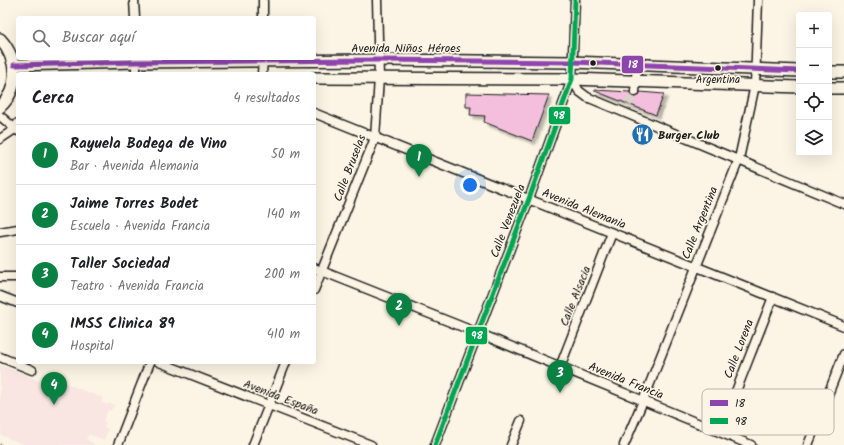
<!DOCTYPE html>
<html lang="es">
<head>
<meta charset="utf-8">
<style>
	:root { --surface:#fff; --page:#f2f2f2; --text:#202124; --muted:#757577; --line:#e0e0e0; --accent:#0b8043 }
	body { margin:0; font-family:Kalam,sans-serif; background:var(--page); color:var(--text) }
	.controls { position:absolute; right:12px; top:12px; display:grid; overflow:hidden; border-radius:4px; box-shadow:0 4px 16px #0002 }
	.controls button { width:36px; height:36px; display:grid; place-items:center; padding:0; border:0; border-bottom:1px solid var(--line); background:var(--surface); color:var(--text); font:20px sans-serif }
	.you { position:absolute; left:470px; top:185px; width:14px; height:14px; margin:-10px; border:3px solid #fff; border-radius:50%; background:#1a73e8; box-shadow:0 0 0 6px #1a73e833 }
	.badge { display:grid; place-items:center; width:26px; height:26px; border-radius:50%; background:var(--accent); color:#fff; font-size:13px; font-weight:700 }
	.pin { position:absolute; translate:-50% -33px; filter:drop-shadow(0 1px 2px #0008) }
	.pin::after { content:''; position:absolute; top:21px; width:14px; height:12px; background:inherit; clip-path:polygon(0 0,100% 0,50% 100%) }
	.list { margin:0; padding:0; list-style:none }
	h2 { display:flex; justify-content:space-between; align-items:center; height:52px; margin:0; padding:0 16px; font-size:17px }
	h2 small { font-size:13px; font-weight:400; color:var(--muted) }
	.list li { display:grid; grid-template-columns:26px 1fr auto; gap:12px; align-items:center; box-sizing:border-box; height:60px; padding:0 16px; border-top:1px solid var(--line) }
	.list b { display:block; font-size:15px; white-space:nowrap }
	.list p { margin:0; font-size:13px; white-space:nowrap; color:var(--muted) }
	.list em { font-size:13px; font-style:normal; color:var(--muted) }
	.icon { flex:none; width:22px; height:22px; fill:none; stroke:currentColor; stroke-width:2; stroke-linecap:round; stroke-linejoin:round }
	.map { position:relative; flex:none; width:844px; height:445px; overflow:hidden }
	.search { position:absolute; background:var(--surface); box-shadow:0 4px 16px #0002; left:16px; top:16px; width:300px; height:44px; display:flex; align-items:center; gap:10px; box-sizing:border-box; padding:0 14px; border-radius:4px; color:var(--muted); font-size:15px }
	.panel { position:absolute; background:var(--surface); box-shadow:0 4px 16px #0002; left:16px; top:72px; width:300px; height:292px; border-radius:4px }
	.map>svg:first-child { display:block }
	.built { fill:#f9e5e2 }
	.building { fill:#f3bfdc; stroke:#1c1c1c; filter:url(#shadow) }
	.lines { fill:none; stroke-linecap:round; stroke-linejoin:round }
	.minor-tunnel { stroke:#dad4c7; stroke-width:8; stroke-dasharray:8 4; stroke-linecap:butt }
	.minor-casing { stroke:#1c1c1c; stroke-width:11 }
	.major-casing { stroke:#1c1c1c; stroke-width:14 }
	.path { stroke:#1c1c1c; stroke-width:1.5; stroke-dasharray:1 3; stroke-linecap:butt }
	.minor { stroke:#fcf5e5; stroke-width:8 }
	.major { stroke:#fcf5e5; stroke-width:11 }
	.bus-1-casing { stroke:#fcf5e5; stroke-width:8 }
	.bus-2-casing { stroke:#fcf5e5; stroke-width:8 }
	.bus-1 { stroke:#8e44ad; stroke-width:5 }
	.bus-2 { stroke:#00a651; stroke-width:5 }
	.bus-dot { fill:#1c1c1c; stroke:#fcf5e5; stroke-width:1.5 }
	.labels { text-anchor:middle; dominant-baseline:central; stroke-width:3.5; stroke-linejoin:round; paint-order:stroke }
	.bus-label { font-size:11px; fill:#1c1c1c; stroke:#fcf5e5 }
	.street-label { font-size:12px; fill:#1c1c1c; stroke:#fcf5e5 }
	.poi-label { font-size:12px; font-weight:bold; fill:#1c1c1c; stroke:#fcf5e5; text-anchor:start }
	.key { fill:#fcf5e5; stroke:#b9b4a9; stroke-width:1 }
	.key-label { font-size:11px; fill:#1c1c1c }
	.line-badge { stroke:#fcf5e5; stroke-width:1.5 }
	.badge-label { font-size:11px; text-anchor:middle; font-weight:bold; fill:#fff }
</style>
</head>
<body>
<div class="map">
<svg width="844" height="445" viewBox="0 0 844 445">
	<defs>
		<filter id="shadow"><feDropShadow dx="3.5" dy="3.5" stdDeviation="1" flood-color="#0004"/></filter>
	</defs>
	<rect width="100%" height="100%" fill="#fcf5e5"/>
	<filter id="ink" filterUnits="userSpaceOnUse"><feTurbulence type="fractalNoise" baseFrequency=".025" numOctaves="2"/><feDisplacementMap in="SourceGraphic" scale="8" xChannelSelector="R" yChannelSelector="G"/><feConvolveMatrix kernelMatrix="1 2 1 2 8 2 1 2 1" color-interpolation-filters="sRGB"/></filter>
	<g filter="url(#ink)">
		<path class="built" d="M0,365L62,390L65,383L103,398L101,402L108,405L109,403L114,405L111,411L108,410L103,421L106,422L104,427L108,429L104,440L89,434L86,439L95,445H25L1,435L0,413Z"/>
		<g class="building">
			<path d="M595,90L630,92L632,96L635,97L639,95L640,92L664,94L656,115L595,91Z"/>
			<path d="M466,93L549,95L532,141L484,122L485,116L470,115L471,107H466Z"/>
		</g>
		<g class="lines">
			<path class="minor-tunnel" d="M628,104L635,92"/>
			<defs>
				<g id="minor">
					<path d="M134,0L135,18"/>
					<path d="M263,18V0"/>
					<path d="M136,74V58"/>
					<path d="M262,74L263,58"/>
					<path d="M572,79L579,91L587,97L844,204"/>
					<path d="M635,92L637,64"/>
					<path d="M314,113L844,326"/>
					<path d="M0,116L18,131"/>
					<path d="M0,139L15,129L18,123"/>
					<path d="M0,232L18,229"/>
					<path d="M314,268L478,333L751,445"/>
					<path d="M0,277H18"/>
					<path d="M314,290L375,138L379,78L377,0"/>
					<path d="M0,296L18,303"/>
					<path d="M0,357L32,370"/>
					<path d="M159,362L371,445"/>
					<path d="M560,367L612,233"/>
					<path d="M720,432L773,297"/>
					<path d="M118,445L150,362"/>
					<path d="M253,445L286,362"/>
					<path d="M435,445L529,199L572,79L575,0"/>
					<path d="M511,445L521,421"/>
					<path d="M624,445L643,401L739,159L755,85L758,0"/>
					<path d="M808,445L844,354"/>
				</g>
				<g id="major">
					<path d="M0,39C18,59 20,88 0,107"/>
					<path d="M14,65L136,62L378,60L572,62L799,71"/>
					<path d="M829,72H844"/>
					<path d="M314,78L572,79L799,87"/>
					<path d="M829,88H844"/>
				</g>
			</defs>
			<use href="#minor" class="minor-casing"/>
			<use href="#major" class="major-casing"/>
			<path class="path" d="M0,444L1,445"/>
			<use href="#minor" class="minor"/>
			<use href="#major" class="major"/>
			<defs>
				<path id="bus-1" d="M14,65L136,62L378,60L572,62L799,71"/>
				<path id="bus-2" d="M435,445L529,199L572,79L575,0"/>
			</defs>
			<use href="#bus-1" class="bus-1-casing"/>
			<use href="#bus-2" class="bus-2-casing"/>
			<use href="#bus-1" class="bus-1"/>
			<use href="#bus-2" class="bus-2"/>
		</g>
	</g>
	<defs>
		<symbol id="restaurant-disc" viewBox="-11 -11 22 22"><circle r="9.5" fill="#1f6fb2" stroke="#fcf5e5"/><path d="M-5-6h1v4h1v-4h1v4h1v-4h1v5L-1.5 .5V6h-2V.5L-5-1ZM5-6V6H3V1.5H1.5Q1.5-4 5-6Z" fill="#fff"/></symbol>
	</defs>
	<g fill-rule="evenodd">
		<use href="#restaurant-disc" x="630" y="122" width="25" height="25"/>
	</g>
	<g class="bus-dot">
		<circle cx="593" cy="63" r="3.5"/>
		<circle cx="718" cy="68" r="3.5"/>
	</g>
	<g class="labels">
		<g class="bus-label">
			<text x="718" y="80">Argentina</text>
		</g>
		<g class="street-label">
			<text x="406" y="48">Avenida Niños Héroes</text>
			<text transform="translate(350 168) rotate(-69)">Calle Bruselas</text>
			<text transform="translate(584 209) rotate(22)">Avenida Alemania</text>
			<text transform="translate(508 221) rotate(-69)">Calle Venezuela</text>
			<text transform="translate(700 223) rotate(-68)">Calle Argentina</text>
			<text transform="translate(575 296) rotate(-68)">Calle Alsacia</text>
			<text transform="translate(739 349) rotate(-69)">Calle Lorena</text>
			<text transform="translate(626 381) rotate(22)">Avenida Francia</text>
			<text transform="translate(281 397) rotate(21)">Avenida España</text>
		</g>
		<g class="poi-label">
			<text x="658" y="135">Burger Club</text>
		</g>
	</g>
	<rect x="702" y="389" width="132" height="46" rx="6" class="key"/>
	<rect x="710" y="400" width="18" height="6" fill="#8e44ad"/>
	<rect x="710" y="418" width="18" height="6" fill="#00a651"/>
	<g class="key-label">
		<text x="735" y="407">18</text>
		<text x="735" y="425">98</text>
	</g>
	<g class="line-badge">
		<rect x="621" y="55" width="23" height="19" rx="4" fill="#8e44ad"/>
		<rect x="548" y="106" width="23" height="19" rx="4" fill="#00a651"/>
		<rect x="465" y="326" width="23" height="19" rx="4" fill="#00a651"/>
	</g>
	<g class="badge-label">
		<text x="633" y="68">18</text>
		<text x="559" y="119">98</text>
		<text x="477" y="339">98</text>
	</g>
</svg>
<div class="controls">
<button>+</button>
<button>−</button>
<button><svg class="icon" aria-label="locate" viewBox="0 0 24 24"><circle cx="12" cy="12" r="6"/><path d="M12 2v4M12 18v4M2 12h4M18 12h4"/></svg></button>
<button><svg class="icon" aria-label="layers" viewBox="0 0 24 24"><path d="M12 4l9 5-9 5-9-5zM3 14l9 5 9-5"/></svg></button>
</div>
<div class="you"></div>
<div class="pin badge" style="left:419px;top:177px">1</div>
<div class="pin badge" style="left:399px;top:326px">2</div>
<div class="pin badge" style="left:560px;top:393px">3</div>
<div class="pin badge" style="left:54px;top:405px">4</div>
<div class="search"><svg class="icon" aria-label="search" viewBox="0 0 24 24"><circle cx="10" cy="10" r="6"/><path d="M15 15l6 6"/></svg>Buscar aquí</div>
<section class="panel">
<h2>Cerca<small>4 resultados</small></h2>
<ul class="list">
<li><span class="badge">1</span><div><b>Rayuela Bodega de Vino</b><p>Bar · Avenida Alemania</p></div><em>50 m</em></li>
<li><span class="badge">2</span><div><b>Jaime Torres Bodet</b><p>Escuela · Avenida Francia</p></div><em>140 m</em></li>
<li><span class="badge">3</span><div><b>Taller Sociedad</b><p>Teatro · Avenida Francia</p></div><em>200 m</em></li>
<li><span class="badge">4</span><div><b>IMSS Clinica 89</b><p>Hospital</p></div><em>410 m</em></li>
</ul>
</section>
</div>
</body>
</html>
